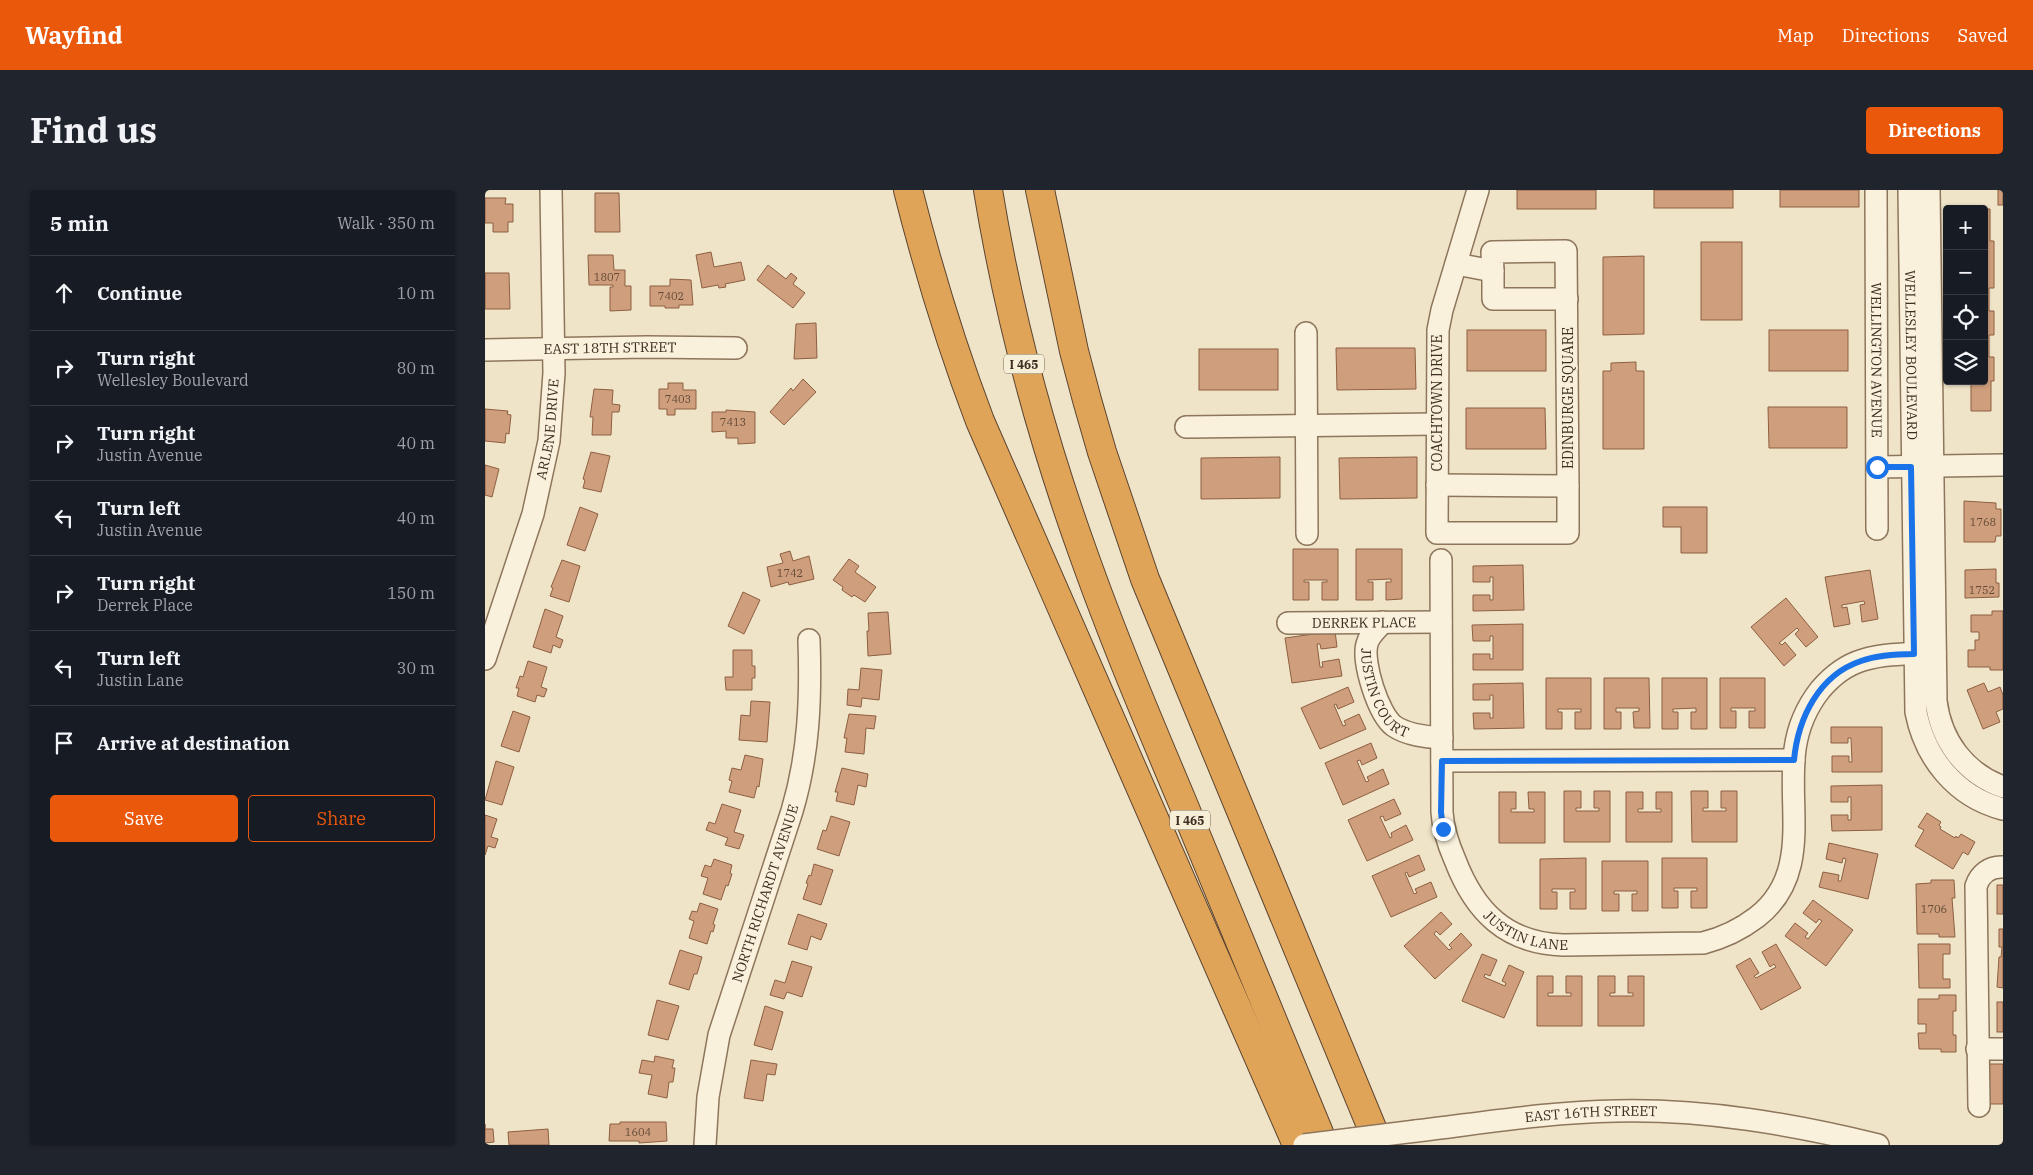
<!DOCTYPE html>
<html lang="en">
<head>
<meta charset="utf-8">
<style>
	:root { --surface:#171b24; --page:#20242c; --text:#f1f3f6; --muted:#9ea1a6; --line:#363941; --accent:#ea580c }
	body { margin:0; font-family:"IBM Plex Serif",serif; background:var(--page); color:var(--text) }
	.controls { position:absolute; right:15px; top:15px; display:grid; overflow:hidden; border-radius:5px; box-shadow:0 1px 4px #0004 }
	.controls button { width:45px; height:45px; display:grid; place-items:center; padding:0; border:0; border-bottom:1px solid var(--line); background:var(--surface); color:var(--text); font:25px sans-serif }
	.stop { position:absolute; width:15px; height:15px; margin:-11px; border:4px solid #1a73e8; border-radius:50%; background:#fff }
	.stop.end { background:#1a73e8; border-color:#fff; box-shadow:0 1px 5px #0008 }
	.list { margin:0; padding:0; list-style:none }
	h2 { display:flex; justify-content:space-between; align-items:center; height:65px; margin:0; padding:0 20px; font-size:21px }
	h2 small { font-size:16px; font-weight:400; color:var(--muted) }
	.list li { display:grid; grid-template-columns:32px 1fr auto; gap:15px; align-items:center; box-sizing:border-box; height:75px; padding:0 20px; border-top:1px solid var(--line) }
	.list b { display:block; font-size:19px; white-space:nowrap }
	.list p { margin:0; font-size:16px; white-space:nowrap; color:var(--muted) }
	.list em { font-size:16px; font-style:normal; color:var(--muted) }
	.actions { display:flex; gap:10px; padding:15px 20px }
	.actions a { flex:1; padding:11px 0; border:1px solid var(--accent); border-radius:5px; text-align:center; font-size:18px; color:var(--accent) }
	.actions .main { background:var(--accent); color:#fff }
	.icon { flex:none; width:28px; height:28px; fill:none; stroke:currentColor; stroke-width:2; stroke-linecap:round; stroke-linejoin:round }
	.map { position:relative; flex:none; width:1518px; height:955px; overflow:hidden; border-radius:5px }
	header { display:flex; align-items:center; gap:30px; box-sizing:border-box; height:70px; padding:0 25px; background:var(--accent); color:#fff }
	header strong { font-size:24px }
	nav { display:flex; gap:28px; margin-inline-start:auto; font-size:18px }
	.intro { display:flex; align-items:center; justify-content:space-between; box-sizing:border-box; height:120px; padding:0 30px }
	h1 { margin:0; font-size:35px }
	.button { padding:12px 22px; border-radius:5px; background:var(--accent); color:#fff; font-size:18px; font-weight:700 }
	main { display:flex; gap:30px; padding:0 30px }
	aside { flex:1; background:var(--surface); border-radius:5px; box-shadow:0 1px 4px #0004 }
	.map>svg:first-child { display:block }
	.building { fill:#cf9f7d; stroke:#8d5f41 }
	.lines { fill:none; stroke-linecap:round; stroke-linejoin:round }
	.minor-casing { stroke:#8d765c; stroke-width:24 }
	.highway-casing { stroke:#5b4430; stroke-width:30 }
	.minor { stroke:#faf1dc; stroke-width:21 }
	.highway { stroke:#e0a458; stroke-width:28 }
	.minor-bridge-casing { stroke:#8d765c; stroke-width:24; stroke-linecap:butt }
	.minor-bridge { stroke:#faf1dc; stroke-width:21 }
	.route { stroke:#1a73e8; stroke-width:6 }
	.labels { text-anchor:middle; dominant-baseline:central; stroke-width:4; stroke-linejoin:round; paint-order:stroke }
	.number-label { font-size:11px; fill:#624a37 }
	.shield { fill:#f7eed8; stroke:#756857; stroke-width:1 }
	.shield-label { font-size:12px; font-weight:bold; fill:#3d2e20 }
	.street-label { font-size:14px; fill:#3d2e20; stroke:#f7eed8 }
</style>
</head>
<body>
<header>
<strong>Wayfind</strong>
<nav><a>Map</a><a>Directions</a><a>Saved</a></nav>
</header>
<div class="intro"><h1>Find us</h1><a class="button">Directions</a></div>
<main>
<aside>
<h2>5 min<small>Walk · 350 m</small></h2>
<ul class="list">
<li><svg class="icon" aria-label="ahead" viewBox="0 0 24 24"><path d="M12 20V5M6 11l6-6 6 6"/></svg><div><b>Continue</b></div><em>10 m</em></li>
<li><svg class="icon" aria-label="right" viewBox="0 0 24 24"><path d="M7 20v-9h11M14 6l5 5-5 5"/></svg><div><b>Turn right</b><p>Wellesley Boulevard</p></div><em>80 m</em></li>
<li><svg class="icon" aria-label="right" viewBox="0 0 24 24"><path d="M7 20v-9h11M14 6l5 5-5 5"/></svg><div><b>Turn right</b><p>Justin Avenue</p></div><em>40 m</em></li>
<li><svg class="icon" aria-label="left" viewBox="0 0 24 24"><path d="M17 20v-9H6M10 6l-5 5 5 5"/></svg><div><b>Turn left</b><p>Justin Avenue</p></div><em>40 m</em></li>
<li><svg class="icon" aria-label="right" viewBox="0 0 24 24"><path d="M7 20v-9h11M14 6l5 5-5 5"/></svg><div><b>Turn right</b><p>Derrek Place</p></div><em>150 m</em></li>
<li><svg class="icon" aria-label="left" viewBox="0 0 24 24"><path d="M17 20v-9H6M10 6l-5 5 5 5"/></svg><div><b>Turn left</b><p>Justin Lane</p></div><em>30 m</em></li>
<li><svg class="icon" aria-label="arrive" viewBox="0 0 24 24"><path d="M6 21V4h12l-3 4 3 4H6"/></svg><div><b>Arrive at destination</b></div></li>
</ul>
<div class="actions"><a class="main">Save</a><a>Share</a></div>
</aside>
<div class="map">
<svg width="1518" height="955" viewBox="0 0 1518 955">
	<rect width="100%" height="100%" fill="#f0e4c8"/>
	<g class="building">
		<rect x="1032" y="0" width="79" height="19"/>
		<rect x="1169" y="0" width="79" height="18"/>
		<rect x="1295" y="0" width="79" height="17"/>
		<rect x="1513" y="0" width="5" height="15"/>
		<path d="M110,3H134L135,42H110Z"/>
		<path d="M0,8H21L20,14H28V32H23V42H8V33H0Z"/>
		<path d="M1485,19H1505V51H1509V98H1504V121H1509V145H1504V167H1509V191H1506V221H1486V191H1499V19Z"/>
		<rect x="1216" y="52" width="41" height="78"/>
		<path d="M226,62L229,77L256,72L260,90L240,94L241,97L234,98L233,95L217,98L211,65Z"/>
		<path d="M103,65H128L129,80H140V96H146V120L125,121V97H128V95H104Z"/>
		<path d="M1159,66V144L1118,145V67Z"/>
		<path d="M283,75L301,89L306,83L312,88L308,94L320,103L308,118L272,90Z"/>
		<path d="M0,83H24L25,119H0Z"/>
		<path d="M185,89L206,90L208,115H194V118H180V116H165V96H185Z"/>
		<path d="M331,133L332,168L309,169L311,134Z"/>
		<rect x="982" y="140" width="79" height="41"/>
		<rect x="1284" y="140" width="79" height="41"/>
		<path d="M851,158H930L931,199L852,200Z"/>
		<rect x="714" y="159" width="79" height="41"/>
		<path d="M1151,172V181H1159V259H1118V181H1126V173Z"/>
		<path d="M318,189L331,202L299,235L285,222L306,198L308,201Z"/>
		<path d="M183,193H198V200H211V219H190V225H182V219H174V199H183Z"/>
		<path d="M109,199L128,200L127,214L135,215L134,222H127L126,245H107L108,227H105Z"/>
		<path d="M1283,217H1362V258H1284Z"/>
		<path d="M981,218H1060L1061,259H981Z"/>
		<path d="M0,219L23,221L22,224L26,225L24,244L21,243L20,253L0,251Z"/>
		<path d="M241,220L270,222V253L253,254V248H241V241L227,242V222H241Z"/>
		<path d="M106,262L125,266L116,302L98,298L100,290L98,289Z"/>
		<path d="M795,267V308L716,309V268Z"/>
		<path d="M932,267V308L855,309L854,268Z"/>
		<path d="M0,275L14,279L7,307L0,305Z"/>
		<path d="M1479,311L1511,313V319H1516V346H1511L1510,352H1479Z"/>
		<path d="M95,317L113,324L100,361L82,355Z"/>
		<path d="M1178,317H1222V363H1196V337H1178Z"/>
		<path d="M808,359H853V410H837V392H842V390H819V392H824V410H808Z"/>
		<path d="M871,359H917V409L901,410V392H906V389L883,390V392H888V410H871Z"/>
		<path d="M305,361L308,371L324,366L329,389L304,395L303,392L286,397L282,377L298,373L295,364Z"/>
		<path d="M364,369L374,376L370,382L391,397L380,412L369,405L367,407L357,400L358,397L348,390Z"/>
		<path d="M77,370L95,376L84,412L65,406L68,398L66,397Z"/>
		<path d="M1038,375L1039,420L988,421V405H1005V410H1008V387H1005V392H988V376Z"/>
		<path d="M1511,379V393H1514V407L1480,408V380Z"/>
		<path d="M1385,380L1393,429L1377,432L1375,415L1380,414L1379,411L1357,415V418L1362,417L1365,434L1349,437L1340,387Z"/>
		<path d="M258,402L275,410L259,444L243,436Z"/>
		<path d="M1301,408L1333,447L1321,457L1310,444L1314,440L1312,438L1294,453L1297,455L1300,452L1311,465L1299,476L1266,437Z"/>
		<path d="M60,419L78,426L71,447L78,450L75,458L68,455L66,463L48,457Z"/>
		<path d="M1507,421H1518V480H1505V477H1483V460H1490V450H1494V442H1486V425H1507Z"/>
		<path d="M403,422L406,464L383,466L382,441H384L383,423Z"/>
		<path d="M1038,434V480H988V464H1005V469H1008V446H1005V451H988L987,435Z"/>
		<path d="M850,441L852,457L836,459L835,454H832L835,477H838L837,472L854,469L857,486L807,493L800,448Z"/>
		<path d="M248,460H267V476H270V488H267V500H241L240,487H248Z"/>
		<path d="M43,471L62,477L56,497L62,499L59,507L52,505L50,512L32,506L34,498H31L35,486L38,487Z"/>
		<path d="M376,478L397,480L394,510L377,508L376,517L362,515L363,499L374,500Z"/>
		<path d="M1061,488H1106V539H1090V522H1096V519H1073V522H1077V539H1061Z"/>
		<path d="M1119,488H1164L1165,538H1149L1148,522L1154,521V518H1131V522H1136V539H1119Z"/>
		<path d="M1177,488H1222V539H1206V522H1211V518L1188,519V522H1193V539H1177Z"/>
		<path d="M1235,488H1280V538H1264V521H1270V518H1246V521H1251V538H1235Z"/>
		<path d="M1038,493L1039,538L989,539L988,523H1005V528H1008V505H1005V510H988V494Z"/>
		<path d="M1499,493L1503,502L1515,497L1518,505V519L1511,522L1515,532L1498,539L1482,500Z"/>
		<path d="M863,497L869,512L853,519L851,514L849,515L858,536L861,535L859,531L874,524L881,539L835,559L816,518Z"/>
		<path d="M266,511L285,512L282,552L254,550L256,525L265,526Z"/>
		<path d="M28,521L45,527L34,562L16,556Z"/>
		<path d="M364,524L391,526L389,539L381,538L379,564L360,562L362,548H359Z"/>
		<path d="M1346,537H1397V582H1347V566H1364V572H1367L1366,548H1363V553H1346Z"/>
		<path d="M886,553L892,568L877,575L875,570L872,571L881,592L884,591L882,587L898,579L904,594L858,615L840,573Z"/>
		<path d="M260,565L278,569L274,597L272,596L269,608L244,602L247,591L244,590L247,578L256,580Z"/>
		<path d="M11,571L29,577L17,615L0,610Z"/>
		<path d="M357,578L383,584L381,597L373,595L369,615L351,611L353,602H350Z"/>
		<path d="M1397,595V640L1347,641L1346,625H1363V630H1366V607H1363V612H1346V596Z"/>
		<path d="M1079,601H1096V618H1091V621H1114V618H1109V601H1125V652H1079Z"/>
		<path d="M1206,601H1223V618H1218V621H1241V618H1236V601H1252V652H1207Z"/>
		<path d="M1014,602H1031V619H1026V622H1049V619H1044L1043,602H1060V653H1014Z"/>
		<path d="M1141,602H1158V619H1153V622H1176V619H1171V602H1187V652H1141Z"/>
		<path d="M909,609L916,624L900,631L898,626L895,627L905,648L907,647L906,643L921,635L928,650L882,671L863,630Z"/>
		<path d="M237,614L256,620L249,642L259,645L254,659L240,655L243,648L221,640L224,632L230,634Z"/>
		<path d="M1442,623L1456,632L1454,635L1456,637L1455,639L1470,648L1471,646L1473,648L1476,644L1490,652L1483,665L1478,662L1468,679L1430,656L1439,640L1433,637Z"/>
		<path d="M0,625L12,629L6,647L13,649L10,658L3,656L0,665Z"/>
		<path d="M346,626L365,632L354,666L332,659L338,640L341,641Z"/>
		<path d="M1344,653L1393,664L1383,709L1334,697L1338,682L1354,685L1353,691H1356L1361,669L1358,668L1357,673L1341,669Z"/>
		<path d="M934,665L940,680L924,687L922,682L920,683L929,704L932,703L930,699L946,692L952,707L906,727L887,686Z"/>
		<path d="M1101,668V719H1085V702H1090V699H1067V702H1072V719H1055V669Z"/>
		<path d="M1177,668H1222V718H1206V701H1212V698H1189V701H1193V718H1177Z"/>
		<path d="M229,669L247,675L245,683L247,684L243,696L241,695L236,710L218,704L223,688L216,686L220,675L226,677Z"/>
		<path d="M1117,671H1163V721H1147V704H1152V701H1129V704H1134V721H1117Z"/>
		<path d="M329,674L348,680L336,715L318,709L323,694L321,693L324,685L326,686Z"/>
		<path d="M1446,690H1469L1470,708H1467L1470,747H1454V744H1432L1431,694L1446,693Z"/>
		<rect x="1512" y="695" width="6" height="29"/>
		<path d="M1328,710L1368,740L1341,776L1300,746L1310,733L1323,743L1320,747L1323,749L1337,731L1334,729L1331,733L1318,723Z"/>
		<path d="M215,713L233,719L228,734L230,735L228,742L226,741L222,754L204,748L209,731L204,729L207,721L212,722Z"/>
		<path d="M956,722L967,734L955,745L951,741L949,744L964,760L967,758L964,755L976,743L987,755L950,789L919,756Z"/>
		<path d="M313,724L342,734L336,750L326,746L322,760L303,754Z"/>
		<path d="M1514,739H1518V798L1512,797L1514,767H1516L1517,757H1514Z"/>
		<path d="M1291,754L1316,798L1276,820L1251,776L1265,768L1274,783L1269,786L1271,788L1291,777L1289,774L1285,777L1277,762Z"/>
		<path d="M1433,754H1465V764H1458V789H1465V798H1434Z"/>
		<path d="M195,760L217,767L212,784H209L204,800L184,794Z"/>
		<path d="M997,764L1012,770L1005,786L1000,784L999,787L1020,796L1021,793L1017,791L1024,775L1039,782L1019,828L977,811Z"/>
		<path d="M307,771L327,777L317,807L302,802L299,809L285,805L290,790L300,793Z"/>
		<path d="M1052,786H1068V803H1063V806H1086V803H1081V786H1097V836H1052Z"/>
		<path d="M1113,786H1130V803H1125V806H1148V803H1143V786H1159V836H1113Z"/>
		<path d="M1454,805H1471V821H1468V845H1471V862H1456V859H1434L1433,843H1441V834H1433V809H1454Z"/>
		<path d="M172,810L194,816L183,850L163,845Z"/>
		<rect x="1512" y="812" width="6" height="30"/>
		<path d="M280,816L298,822L287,860L269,855Z"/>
		<path d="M170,866L189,870L187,878H190L188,892H184L182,908L163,904L167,885L154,883L157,870L169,872Z"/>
		<path d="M266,870L292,874L290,885L282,884L278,911L259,908Z"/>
		<rect x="1504" y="874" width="14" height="40"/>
		<path d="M135,932H181L182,951L154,953V951H124L125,934H135Z"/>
		<path d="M0,934V939H8L9,952L0,953Z"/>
		<path d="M63,939L64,955H24L23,942Z"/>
	</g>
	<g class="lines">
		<defs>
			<g id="minor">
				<path d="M993,0L957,120L953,140L952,343H1083V296"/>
				<path id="s1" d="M1391,0L1392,339"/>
				<path id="s2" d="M1424,0L1431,522C1440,568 1471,607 1518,619"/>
				<path d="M1444,0L1451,511C1456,551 1480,583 1518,597"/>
				<path d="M1008,81V109H1082"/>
				<path d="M821,143L822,344"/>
				<path id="s3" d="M0,160L162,157L251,158"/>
				<path d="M701,237L952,234"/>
				<path d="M1392,277L1518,275"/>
				<path d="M952,295L1083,296L1081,61L1007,62L1008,81L971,74"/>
				<path id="s4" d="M956,370L957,622C958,640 963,654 970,670C990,722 1021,753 1078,755L1218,753C1238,748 1255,740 1272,727C1327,684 1302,618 1310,559C1313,537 1321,518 1335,500C1346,487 1361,475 1378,470C1401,463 1426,464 1450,463"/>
				<path id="s5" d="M898,432C892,439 884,445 882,454C877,472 893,524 909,536C922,545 941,547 957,548"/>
				<path id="s6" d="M803,433L956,432"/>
				<path id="s7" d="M0,469L48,324L64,251L69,183L66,0"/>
				<path d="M957,571L1309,570"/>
				<path d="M1492,859H1518"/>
				<path d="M1494,916L1491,696C1495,684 1505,676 1518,677"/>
				<path id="s8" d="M931,941C998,933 1064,922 1131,921C1220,919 1307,934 1393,955"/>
				<path id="s9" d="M220,955L223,907L234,845L307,621C324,564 326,509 324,450"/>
			</g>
			<g id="highway">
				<path d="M423,0C443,79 466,155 495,231L812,955"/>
				<path d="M503,0C523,122 555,243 597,360C627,445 662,528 697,611C744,726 792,840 839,955"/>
				<path d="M555,0L589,161L602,210L617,262L660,389L894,955"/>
			</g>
		</defs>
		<use href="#minor" class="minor-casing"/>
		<use href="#highway" class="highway-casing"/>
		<use href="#minor" class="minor"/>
		<use href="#highway" class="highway"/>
		<defs>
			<path id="minor-bridge" d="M819,955L931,941"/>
		</defs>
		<use href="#minor-bridge" class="minor-bridge-casing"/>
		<use href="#minor-bridge" class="minor-bridge"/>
	</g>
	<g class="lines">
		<path class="route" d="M958,639L956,622L957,571L1309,570C1313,528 1334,485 1376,471C1393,465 1411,464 1429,464L1426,277H1392"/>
	</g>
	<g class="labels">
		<g class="number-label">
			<text x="122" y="87">1807</text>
			<text x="186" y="106">7402</text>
			<text x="193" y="209">7403</text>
			<text x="248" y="232">7413</text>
			<text x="1498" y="332">1768</text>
			<text x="305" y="383">1742</text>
			<text x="1497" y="400">1752</text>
			<text x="1449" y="719">1706</text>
			<text x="153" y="942">1604</text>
		</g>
		<g class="shield">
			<rect x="519" y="164.5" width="40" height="19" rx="4"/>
			<rect x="685" y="620.5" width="40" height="19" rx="4"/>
		</g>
		<g class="shield-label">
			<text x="539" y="174">I 465</text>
			<text x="705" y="630">I 465</text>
		</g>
		<g class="street-label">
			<text stroke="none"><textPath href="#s3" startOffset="125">EAST 18TH STREET</textPath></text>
			<text stroke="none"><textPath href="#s2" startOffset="165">WELLESLEY BOULEVARD</textPath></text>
			<text stroke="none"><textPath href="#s1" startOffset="170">WELLINGTON AVENUE</textPath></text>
			<text transform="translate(1083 208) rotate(-90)">EDINBURGE SQUARE</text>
			<text transform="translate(952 213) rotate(-90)">COACHTOWN DRIVE</text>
			<text stroke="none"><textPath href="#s7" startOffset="239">ARLENE DRIVE</textPath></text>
			<text stroke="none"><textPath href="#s6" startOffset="76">DERREK PLACE</textPath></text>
			<text stroke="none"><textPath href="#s5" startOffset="82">JUSTIN COURT</textPath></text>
			<text stroke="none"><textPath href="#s9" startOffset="260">NORTH RICHARDT AVENUE</textPath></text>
			<text stroke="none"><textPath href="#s4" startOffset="409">JUSTIN LANE</textPath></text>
			<text stroke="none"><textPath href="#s8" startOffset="176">EAST 16TH STREET</textPath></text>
		</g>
	</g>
</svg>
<div class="controls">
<button>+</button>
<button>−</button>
<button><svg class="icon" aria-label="locate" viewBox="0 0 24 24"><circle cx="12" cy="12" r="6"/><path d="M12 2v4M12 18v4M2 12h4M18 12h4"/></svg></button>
<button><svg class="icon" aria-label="layers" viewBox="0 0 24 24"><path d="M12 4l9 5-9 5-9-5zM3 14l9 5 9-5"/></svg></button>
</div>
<div class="stop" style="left:1392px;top:277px"></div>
<div class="stop end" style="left:958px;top:639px"></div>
</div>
</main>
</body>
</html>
